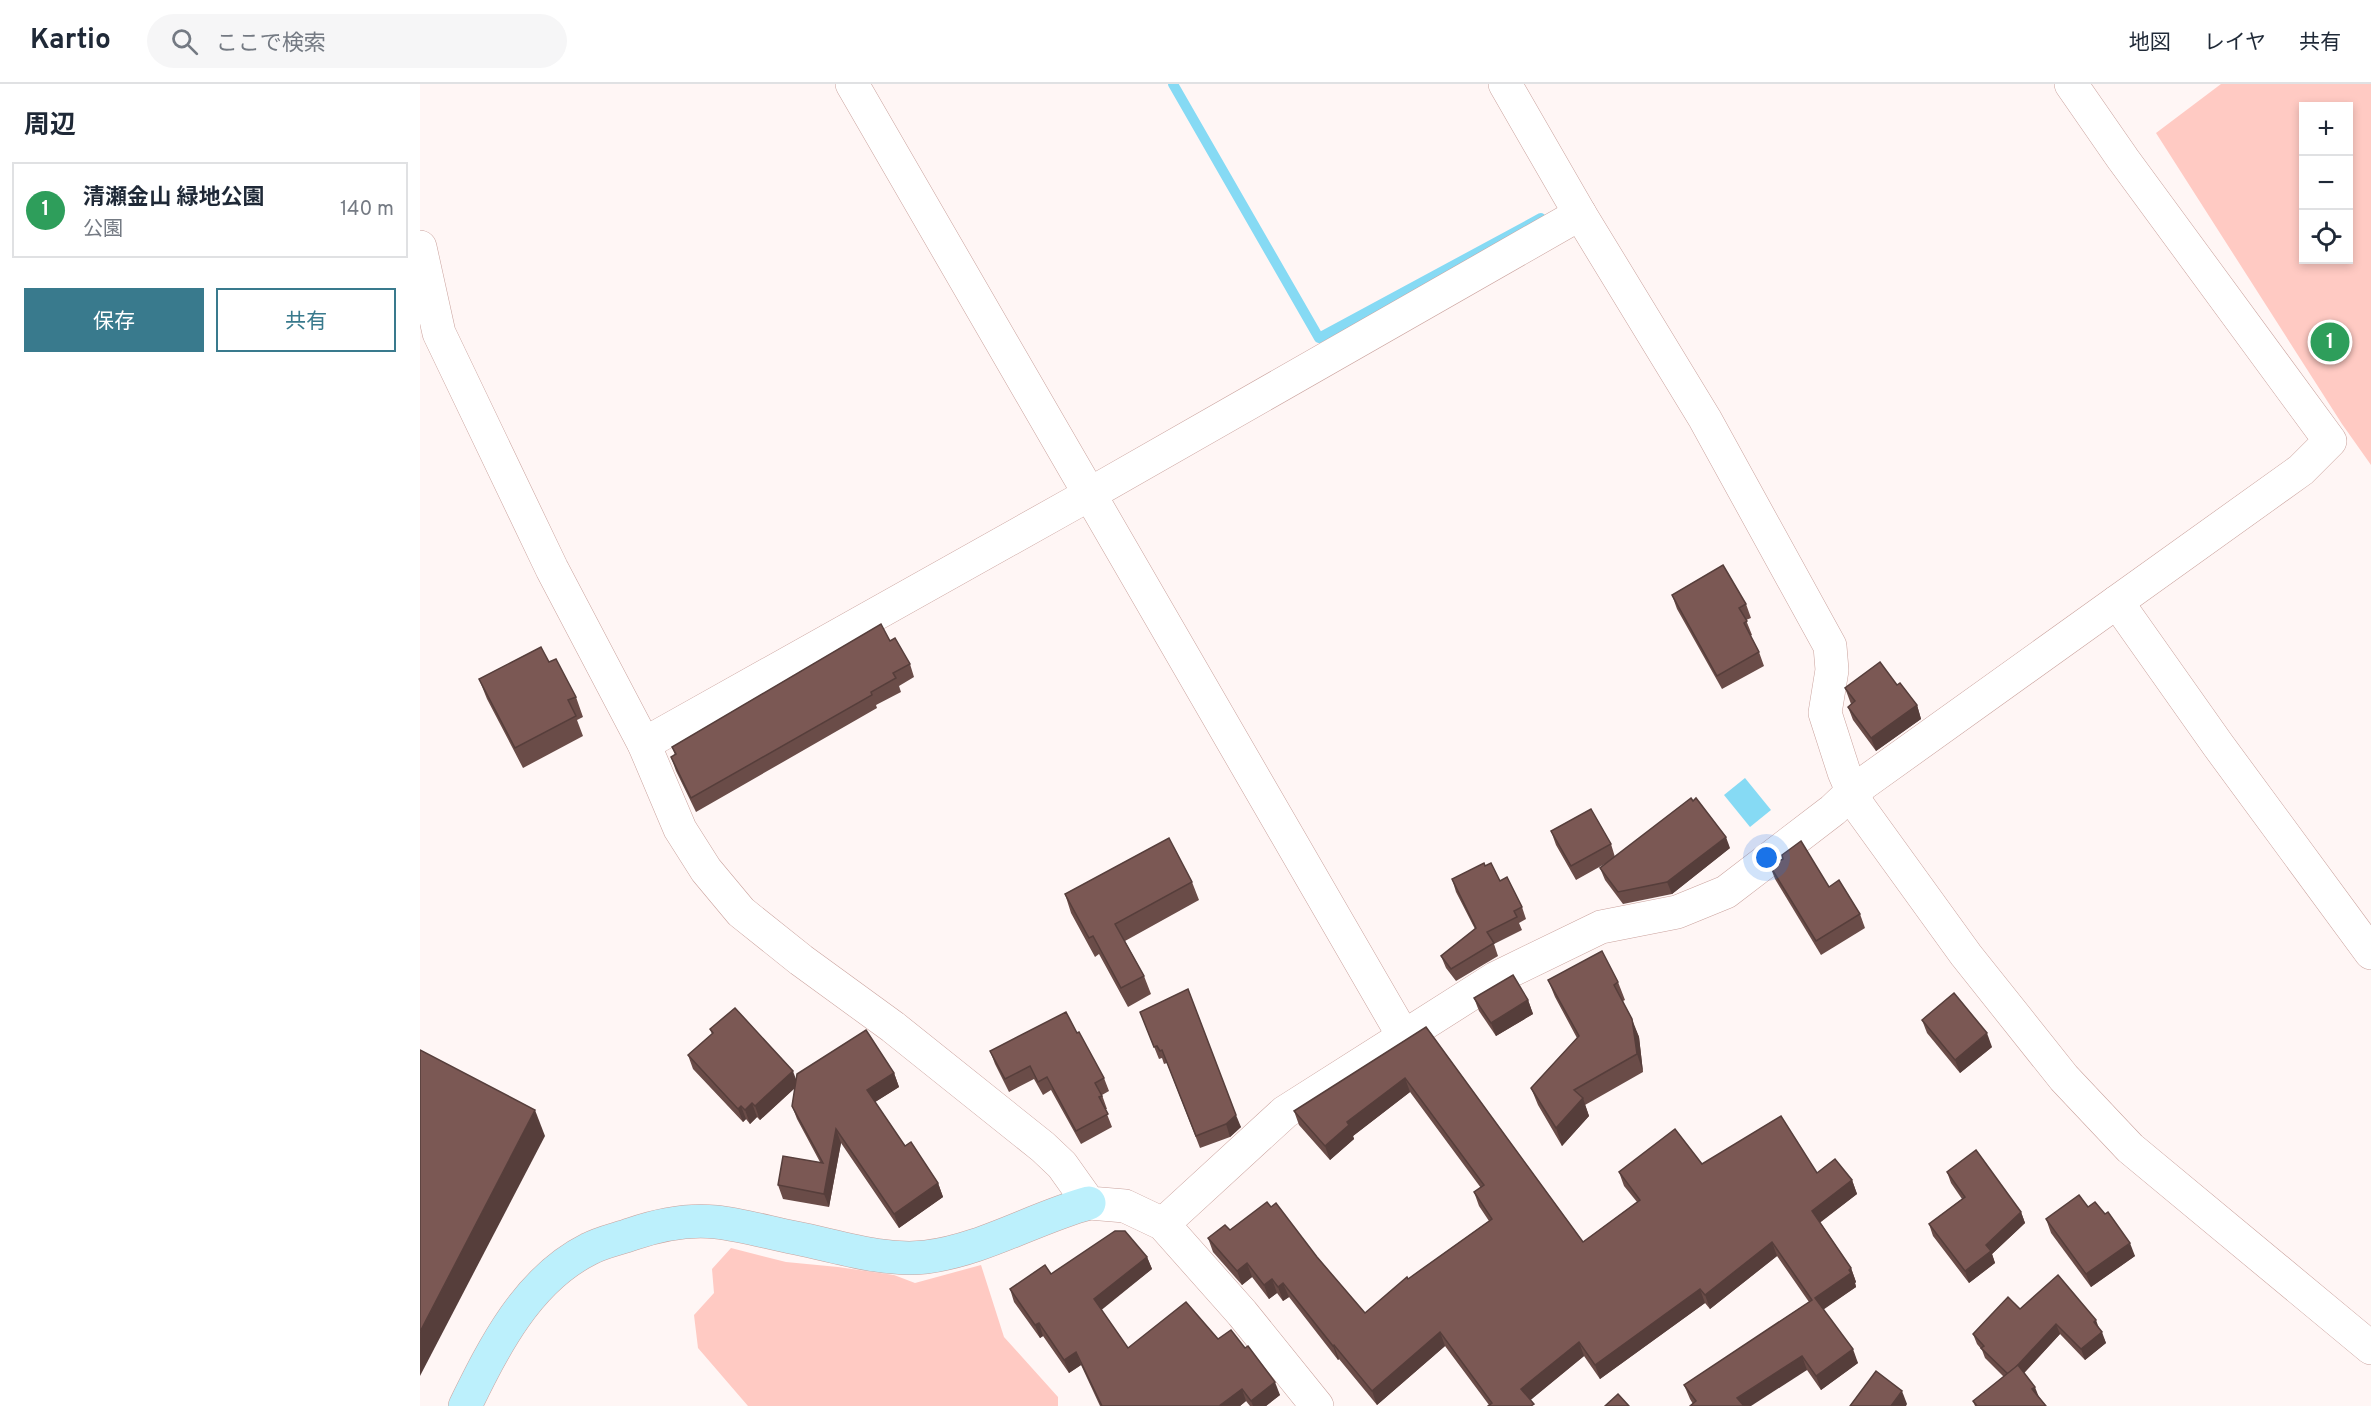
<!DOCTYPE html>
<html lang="ja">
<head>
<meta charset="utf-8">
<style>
	:root { --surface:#fff; --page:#f6f6f7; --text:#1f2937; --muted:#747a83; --line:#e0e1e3; --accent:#397a8d }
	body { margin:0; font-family:Overpass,"Noto Sans JP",sans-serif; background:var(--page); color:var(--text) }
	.controls { position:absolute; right:18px; top:18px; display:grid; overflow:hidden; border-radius:0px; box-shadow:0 3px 9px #0003 }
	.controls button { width:54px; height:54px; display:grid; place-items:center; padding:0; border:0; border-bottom:2px solid var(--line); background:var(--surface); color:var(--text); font:30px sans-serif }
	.you { position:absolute; left:1347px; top:774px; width:21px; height:21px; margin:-15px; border:4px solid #fff; border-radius:50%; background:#1a73e8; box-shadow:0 0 0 9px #1a73e833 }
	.badge { display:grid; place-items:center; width:39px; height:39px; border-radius:50%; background:var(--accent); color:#fff; font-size:20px; font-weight:700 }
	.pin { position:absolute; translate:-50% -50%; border:3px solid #fff; box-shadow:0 2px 6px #0006 }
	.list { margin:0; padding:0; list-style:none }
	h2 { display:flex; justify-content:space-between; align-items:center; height:78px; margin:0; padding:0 24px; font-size:26px }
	h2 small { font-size:20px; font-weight:400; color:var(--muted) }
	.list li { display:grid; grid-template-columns:39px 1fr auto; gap:18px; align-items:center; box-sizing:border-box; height:96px; margin:0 12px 12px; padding:0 12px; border:2px solid var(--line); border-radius:0px }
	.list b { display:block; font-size:22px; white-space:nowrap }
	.list p { margin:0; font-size:20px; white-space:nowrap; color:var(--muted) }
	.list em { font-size:20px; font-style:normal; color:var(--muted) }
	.actions { display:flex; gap:12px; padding:18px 24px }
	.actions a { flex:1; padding:14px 0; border:2px solid var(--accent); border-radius:0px; text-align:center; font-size:21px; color:var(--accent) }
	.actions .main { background:var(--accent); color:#fff }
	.icon { flex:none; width:33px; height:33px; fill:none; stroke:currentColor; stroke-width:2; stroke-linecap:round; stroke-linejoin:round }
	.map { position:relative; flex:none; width:1951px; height:1322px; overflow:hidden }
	header { display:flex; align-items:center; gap:36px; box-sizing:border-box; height:84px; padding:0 30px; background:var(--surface); border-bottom:2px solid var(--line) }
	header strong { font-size:28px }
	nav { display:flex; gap:33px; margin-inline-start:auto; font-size:21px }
	.search { width:420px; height:54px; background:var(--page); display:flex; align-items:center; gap:15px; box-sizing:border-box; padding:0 21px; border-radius:33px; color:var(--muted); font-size:22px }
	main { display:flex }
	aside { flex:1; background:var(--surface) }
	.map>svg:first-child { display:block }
	.green { fill:#ffcac3; fill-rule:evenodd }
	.water { fill:#86daf4 }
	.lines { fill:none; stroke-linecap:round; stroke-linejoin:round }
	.stream { stroke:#86daf4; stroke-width:10 }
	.street-casing { stroke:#caa29d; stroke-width:34 }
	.secondary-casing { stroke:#caa29d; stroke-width:34 }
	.street { stroke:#fff; stroke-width:33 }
	.secondary { stroke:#bcf0fc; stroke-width:33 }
	.wall { fill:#6a4c48 }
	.shaded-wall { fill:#563e3b }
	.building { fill:#7b5854; stroke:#563e3b; stroke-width:1.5 }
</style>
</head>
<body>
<header>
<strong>Kartio</strong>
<div class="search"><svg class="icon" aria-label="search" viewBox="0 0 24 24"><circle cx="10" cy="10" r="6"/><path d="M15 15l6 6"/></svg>ここで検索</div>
<nav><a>地図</a><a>レイヤ</a><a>共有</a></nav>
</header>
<main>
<aside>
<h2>周辺<small></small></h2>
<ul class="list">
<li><span class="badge" style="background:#2e9e5b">1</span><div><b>清瀬金山 緑地公園</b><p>公園</p></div><em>140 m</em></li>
</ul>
<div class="actions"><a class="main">保存</a><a>共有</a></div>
</aside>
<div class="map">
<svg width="1951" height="1322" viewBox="0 0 1951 1322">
	<rect width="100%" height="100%" fill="#fff6f5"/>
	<g class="green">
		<path d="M1801,0H1951V381L1922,340L1736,49ZM1928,22V176H1884V22Z"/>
		<path d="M311,1164L366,1178L418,1183L474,1191L495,1199L561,1181L584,1253L638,1313V1322H328L278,1264L274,1231L294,1209L292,1185Z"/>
	</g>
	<path class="water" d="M1325,694L1351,726L1330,743L1304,711Z"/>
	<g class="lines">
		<path class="stream" d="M753,0L899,254L1121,134"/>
		<defs>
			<g id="street">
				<path d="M432,0L984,953"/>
				<path d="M1085,0L1160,130L1285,335L1410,562L1412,586L1405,629L1424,688L1439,723L1546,871L1644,994L1710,1064L1951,1264"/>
				<path d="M0,163L19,249L132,485L224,660L260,745L286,786L321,828L381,876L473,943L623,1063L642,1081L669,1119L705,1122L743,1140L822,1229L897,1322"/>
				<path d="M1697,518L1798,661L1951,869"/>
				<path d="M224,660L654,419L1160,130"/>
				<path d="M743,1140L865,1028L1076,894L1181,843L1257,828L1306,808L1413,726L1433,707L1881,386L1910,357L1703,75L1651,0"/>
			</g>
			<path id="secondary" d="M45,1322C74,1263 107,1196 169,1165C182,1158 198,1155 212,1150C238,1141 267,1135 296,1138C323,1141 350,1149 376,1154C417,1162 463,1178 506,1173C563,1166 614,1134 669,1119"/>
		</defs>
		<use href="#street" class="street-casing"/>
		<use href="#secondary" class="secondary-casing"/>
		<use href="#street" class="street"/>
		<use href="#secondary" class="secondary"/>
	</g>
	<g class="wall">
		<path d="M1252,511L1326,520L1331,534L1326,536L1332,551L1330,552L1339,568L1344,582L1302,605L1257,525Z"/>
		<path d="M470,557L490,580L494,593L479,602L481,608L456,621L457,624L276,728L256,687L251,673L255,671L252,663Z"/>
		<path d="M59,595L156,613L163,633L157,636L163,652L103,684L67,615Z"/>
		<path d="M1477,601L1497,621L1501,635L1456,667L1433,636L1428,623L1431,620L1425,604Z"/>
		<path d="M1131,747L1191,760L1195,773L1310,764L1252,810L1203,820L1185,796L1180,784L1190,777L1156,796L1136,761Z"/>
		<path d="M1065,782L1080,797L1102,823L1106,835L1099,839L1102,846L1074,860L1078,872L1036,897L1026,884L1021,872L1055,845L1036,808L1032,795Z"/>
		<path d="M1350,782L1409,803L1440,830L1445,844L1401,871L1355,795Z"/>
		<path d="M772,798L779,816L705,857L724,892L731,910L708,923L679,870L675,873L651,829L645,810Z"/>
		<path d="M1128,896L1198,898L1205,916L1203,917L1219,953L1223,988L1165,1021L1169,1032L1142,1062L1118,1021L1111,1004L1157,954L1135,913Z"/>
		<path d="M1054,914L1108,916L1113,930L1076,952L1059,927Z"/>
		<path d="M720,928L821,1043L810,1053L780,1064L747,979L744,980L742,974L739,975Z"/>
		<path d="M1502,936L1572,963L1540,989L1507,949Z"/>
		<path d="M1006,943L1163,1158L1217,1118L1204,1102L1199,1088L1282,1080L1397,1089L1432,1096L1437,1110L1400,1138L1431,1184L1436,1198L1435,1199L1436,1203L1403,1225L1438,1279L1401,1306L1387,1286L1273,1320L1270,1315L1264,1301L1389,1218L1357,1172L1290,1225L1285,1219L1180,1295L1164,1272L1110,1316L1069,1321L1025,1262L957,1321L919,1275L918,1276L869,1213L863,1217L857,1209L849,1215L832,1193L822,1201L793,1168L788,1154L810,1146L851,1123L897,1173L945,1229L988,1195L1069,1137L1059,1122L1054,1108L1061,1104L990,1008L933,1052L934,1055L910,1076L879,1041L874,1027Z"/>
		<path d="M290,945L376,995L474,989L479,1003L455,1018L485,1062L518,1099L523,1113L479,1144L421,1059L409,1123L363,1115L358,1101L400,1078L377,1035L372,1022L375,1004L340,1036L337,1033L330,1040L326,1035L323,1038L273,985L268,971L292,950Z"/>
		<path d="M657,949L684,994L689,1007L682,1011L687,1025H685L692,1043L661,1060L631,1006L623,1011L614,995L589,1008L575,980L570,967Z"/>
		<path d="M1527,1088L1601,1128L1605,1139L1572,1170L1575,1179L1549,1199L1513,1152L1509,1140L1542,1115L1531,1099Z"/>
		<path d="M1668,1123L1715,1172L1671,1203L1631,1149L1626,1135Z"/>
		<path d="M727,1173L732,1185L681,1225L708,1264L798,1255L860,1311L846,1322H830L826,1317L820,1322H680L661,1281L649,1289L623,1252L620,1254L594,1218L590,1205L631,1190Z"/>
		<path d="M1600,1225L1680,1246L1686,1259L1665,1276L1640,1250L1604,1289L1619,1313L1626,1322H1555L1553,1317L1584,1293L1565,1274L1562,1266L1557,1260L1553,1250Z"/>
	</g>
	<g class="shaded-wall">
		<path d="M1497,621L1501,635L1456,667L1451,654Z"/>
		<path d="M1306,753L1310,764L1252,810L1247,798Z"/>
		<path d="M1108,916L1113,930L1076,952L1071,939Z"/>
		<path d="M1212,935L1219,953L1223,988L1217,970Z"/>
		<path d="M1567,949L1572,963L1540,989L1535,976Z"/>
		<path d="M373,987L378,1001L340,1036L335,1022Z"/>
		<path d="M474,989L479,1003L452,1020L447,1006Z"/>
		<path d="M985,994L990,1008L933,1052L934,1055L910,1076L905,1062L927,1038Z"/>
		<path d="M1163,1014L1169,1032L1142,1062L1136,1044Z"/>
		<path d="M332,1019L337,1033L330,1040L325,1026Z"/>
		<path d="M321,1022L326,1035L323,1038L318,1025Z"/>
		<path d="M115,1026L125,1052L0,1292V1248Z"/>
		<path d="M816,1031L821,1043L810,1053L806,1040Z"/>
		<path d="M416,1045L421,1059L409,1123L404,1110Z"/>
		<path d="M1432,1096L1437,1110L1397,1141L1392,1127Z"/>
		<path d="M518,1099L523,1113L479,1144L474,1130Z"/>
		<path d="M1601,1128L1605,1139L1572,1170L1575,1179L1549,1199L1545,1187L1566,1161Z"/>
		<path d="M1352,1158L1357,1172L1290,1225L1285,1211Z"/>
		<path d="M1710,1159L1715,1172L1671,1203L1666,1190Z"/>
		<path d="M727,1173L732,1185L679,1228L674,1215Z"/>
		<path d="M827,1179L832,1193L822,1201L817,1187Z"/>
		<path d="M1431,1184L1436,1198L1435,1199L1436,1203L1400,1228L1395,1214Z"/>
		<path d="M852,1195L857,1209L849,1215L844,1201Z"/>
		<path d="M863,1199L869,1213L863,1217L858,1203Z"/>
		<path d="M1280,1205L1285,1219L1180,1295L1175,1281Z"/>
		<path d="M1676,1236L1680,1247L1674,1238Z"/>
		<path d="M619,1239L623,1252L620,1254L615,1241Z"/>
		<path d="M1636,1240L1640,1250L1593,1301L1589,1291Z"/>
		<path d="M1020,1248L1025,1262L957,1321L952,1307Z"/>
		<path d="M1682,1248L1686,1259L1665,1276L1661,1265Z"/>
		<path d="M1159,1258L1164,1272L1107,1319L1101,1305Z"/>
		<path d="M914,1261L919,1275L918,1276L913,1262Z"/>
		<path d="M1433,1265L1438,1279L1401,1306L1396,1292Z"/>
		<path d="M656,1268L661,1281L649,1289L644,1276Z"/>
		<path d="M1382,1272L1387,1286L1331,1322H1320L1317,1314Z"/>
		<path d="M855,1298L860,1311L846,1322H833L831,1317Z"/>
		<path d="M1615,1303L1620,1316L1612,1305Z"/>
		<path d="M822,1305L826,1317L820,1322H799Z"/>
		<path d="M1482,1307L1487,1320L1486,1322H1471Z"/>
	</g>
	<g class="building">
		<path d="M1303,481L1326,520L1319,524L1327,537L1324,539L1339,568L1297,592L1252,511Z"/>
		<path d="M461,540L470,557L475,554L490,580L473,589L476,594L451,608L452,611L271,714L251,673L256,670L252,663Z"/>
		<path d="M121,563L129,578L136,575L156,613L148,616L156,632L95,664L59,595Z"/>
		<path d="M1460,578L1477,601L1480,599L1497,621L1451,654L1428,623L1435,617L1425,604Z"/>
		<path d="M1271,714L1273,717L1276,714L1306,753L1247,798L1198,808L1180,784Z"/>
		<path d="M1171,725L1191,760L1151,782L1131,747Z"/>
		<path d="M749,754L772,798L695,840L724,892L701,904L673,852L669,854L645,810Z"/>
		<path d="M1381,757L1409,803L1419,796L1440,830L1396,857L1350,782L1363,775L1362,771Z"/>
		<path d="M1064,779L1065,782L1071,779L1080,797L1087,793L1102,823L1094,827L1097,833L1067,848L1074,859L1031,885L1021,872L1056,844L1032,795Z"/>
		<path d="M1182,867L1198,898L1194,901L1212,935L1217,970L1154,1006L1163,1014L1136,1044L1111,1004L1159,952L1128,896Z"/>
		<path d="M1093,891L1108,916L1071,939L1054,914Z"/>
		<path d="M768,905L816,1031L806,1040L776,1052L742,966L740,967L737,962L734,963L720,928Z"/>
		<path d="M1534,909L1567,949L1535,976L1502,936Z"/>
		<path d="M315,924L373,987L335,1022L332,1019L325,1026L321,1022L318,1025L268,971L293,949L290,945Z"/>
		<path d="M646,928L657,949L659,948L684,994L675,999L682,1012L679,1013L688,1030L656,1047L627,993L618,998L610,982L585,995L570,967Z"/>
		<path d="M1006,943L1163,1158L1220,1116L1199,1088L1255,1045L1282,1080L1361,1032L1397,1089L1415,1075L1432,1096L1392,1127L1431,1184L1429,1186L1431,1189L1395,1214L1433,1265L1396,1292L1382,1272L1317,1314L1324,1322H1270L1276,1317L1264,1301L1392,1216L1352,1158L1285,1211L1280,1205L1175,1281L1159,1258L1101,1305L1114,1320L1111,1322H1068L1072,1319L1020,1248L952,1307L914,1261L913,1262L863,1199L858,1203L852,1195L844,1201L827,1179L817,1187L788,1154L805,1141L810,1146L847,1118L851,1123L856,1119L897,1173L945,1229L987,1193L988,1195L1072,1135L1054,1108L1064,1101L985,994L927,1038L929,1041L905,1062L874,1027Z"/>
		<path d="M446,946L474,989L447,1006L485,1062L491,1058L518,1099L474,1130L416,1045L404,1110L358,1101L363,1072L403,1079L372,1022L377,990Z"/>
		<path d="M0,966L115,1026L0,1248Z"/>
		<path d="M1556,1066L1601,1128L1566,1161L1571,1167L1545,1187L1509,1140L1545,1113L1527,1088Z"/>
		<path d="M1659,1111L1668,1123L1675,1118L1685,1130L1688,1128L1710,1159L1666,1190L1626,1135Z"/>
		<path d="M695,1147H705L727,1173L674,1215L708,1264L766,1218L798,1255L811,1246L825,1264L828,1262L855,1298L831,1317L822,1305L799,1322H682L656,1268L644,1276L619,1239L615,1241L590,1205L625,1181L631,1190Z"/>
		<path d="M1638,1191L1676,1236L1674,1238L1682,1248L1661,1265L1636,1240L1596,1283L1588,1290L1561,1264L1564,1262L1553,1250L1588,1213L1600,1225Z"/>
		<path d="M1598,1281L1615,1303L1612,1305L1626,1322H1557L1553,1317Z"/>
		<path d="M1456,1287L1482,1307L1471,1322H1430Z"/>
		<path d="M1198,1310L1209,1322H1185Z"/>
	</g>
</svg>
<div class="controls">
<button>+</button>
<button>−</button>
<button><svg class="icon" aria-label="locate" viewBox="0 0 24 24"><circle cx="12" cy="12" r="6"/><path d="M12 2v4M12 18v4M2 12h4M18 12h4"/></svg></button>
</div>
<div class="you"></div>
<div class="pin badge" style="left:1910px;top:258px;background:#2e9e5b">1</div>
</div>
</main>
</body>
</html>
